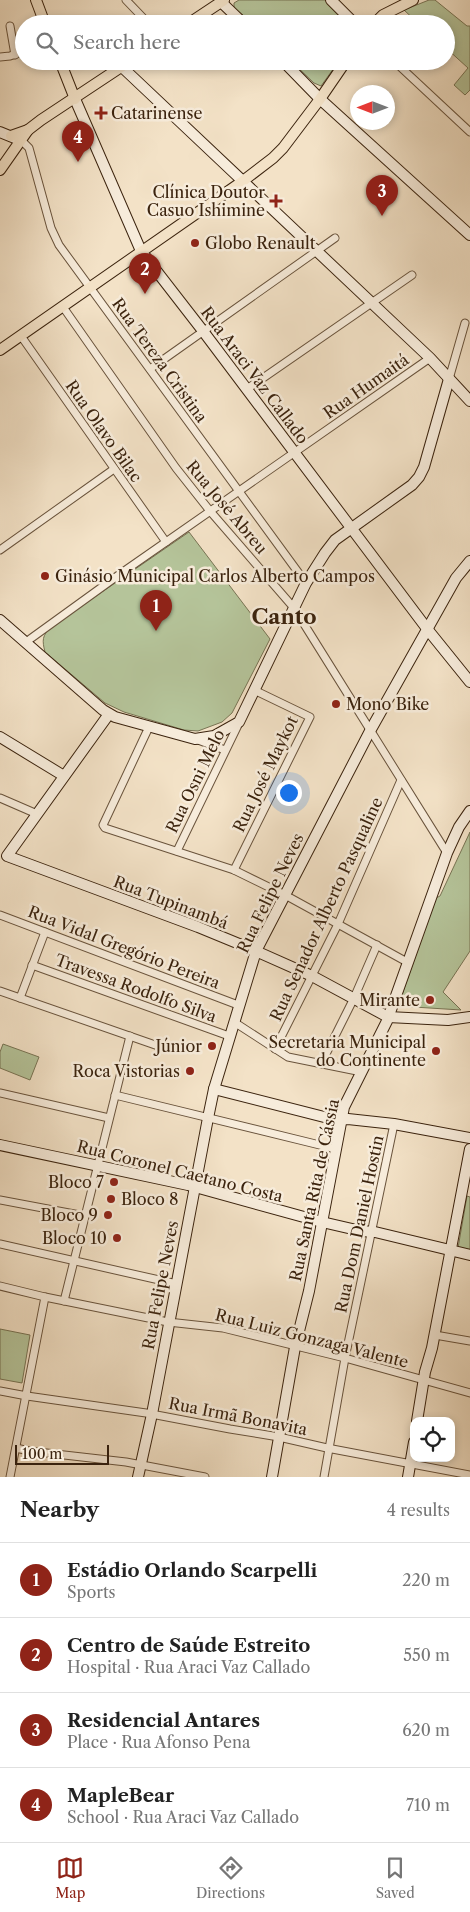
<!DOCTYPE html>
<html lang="en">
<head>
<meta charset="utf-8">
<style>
	:root { --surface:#fff; --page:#f6f6f6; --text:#222; --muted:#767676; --line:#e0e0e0; --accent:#8f2418 }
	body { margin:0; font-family:"Libre Caslon Text",serif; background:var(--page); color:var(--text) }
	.controls { position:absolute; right:15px; bottom:15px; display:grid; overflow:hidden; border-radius:10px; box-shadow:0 2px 8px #0003 }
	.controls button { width:45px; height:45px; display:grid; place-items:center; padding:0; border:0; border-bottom:1px solid var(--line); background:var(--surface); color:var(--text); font:25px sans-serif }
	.compass { position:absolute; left:350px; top:85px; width:45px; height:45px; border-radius:50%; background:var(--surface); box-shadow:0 2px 8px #0003; rotate:270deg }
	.scale { position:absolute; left:15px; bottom:12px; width:94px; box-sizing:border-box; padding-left:5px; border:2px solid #3b230e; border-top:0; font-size:14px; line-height:18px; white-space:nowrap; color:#3b230e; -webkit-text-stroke:4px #f7ecdb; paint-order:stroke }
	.you { position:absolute; left:288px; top:792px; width:18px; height:18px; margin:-12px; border:4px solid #fff; border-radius:50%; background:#1a73e8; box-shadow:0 0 0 8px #1a73e833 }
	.badge { display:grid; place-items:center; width:32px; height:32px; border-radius:50%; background:var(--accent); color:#fff; font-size:16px; font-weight:700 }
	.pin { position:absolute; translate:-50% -41px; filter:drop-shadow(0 1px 2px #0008) }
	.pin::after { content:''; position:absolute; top:26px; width:18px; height:15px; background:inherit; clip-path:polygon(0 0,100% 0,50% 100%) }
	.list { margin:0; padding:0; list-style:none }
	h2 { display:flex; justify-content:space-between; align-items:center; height:65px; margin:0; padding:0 20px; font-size:21px }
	h2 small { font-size:16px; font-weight:400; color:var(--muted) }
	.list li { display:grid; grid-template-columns:32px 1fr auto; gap:15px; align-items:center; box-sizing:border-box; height:75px; padding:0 20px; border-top:1px solid var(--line) }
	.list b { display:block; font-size:19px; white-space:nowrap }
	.list p { margin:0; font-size:16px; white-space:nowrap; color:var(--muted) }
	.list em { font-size:16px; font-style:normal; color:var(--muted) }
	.icon { flex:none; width:28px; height:28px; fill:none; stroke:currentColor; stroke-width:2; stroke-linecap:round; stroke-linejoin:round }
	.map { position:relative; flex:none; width:470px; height:1477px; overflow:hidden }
	.search { position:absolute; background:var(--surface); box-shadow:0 2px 8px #0003; left:15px; right:15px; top:15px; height:55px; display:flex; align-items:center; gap:12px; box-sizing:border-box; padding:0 18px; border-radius:28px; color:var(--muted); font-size:19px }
	.sheet { height:365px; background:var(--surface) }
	nav { display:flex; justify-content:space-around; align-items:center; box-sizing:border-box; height:70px; border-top:1px solid var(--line); background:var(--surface); font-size:14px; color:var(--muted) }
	nav a { display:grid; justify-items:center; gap:2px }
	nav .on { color:var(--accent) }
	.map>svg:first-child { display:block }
	.green { fill:#b5c49a; stroke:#787454 }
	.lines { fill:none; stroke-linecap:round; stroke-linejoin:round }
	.street-casing { stroke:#69533c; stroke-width:9 }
	.secondary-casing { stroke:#3b230e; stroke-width:12 }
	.primary-casing { stroke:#3b230e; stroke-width:12 }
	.street { stroke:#f7ecdb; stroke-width:7 }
	.secondary { stroke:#f7ecdb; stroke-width:10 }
	.primary { stroke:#f3e2c7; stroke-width:10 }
	.poi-dot { fill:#8f2418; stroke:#f7ecdb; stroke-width:2 }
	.labels { text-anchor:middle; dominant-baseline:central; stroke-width:5; stroke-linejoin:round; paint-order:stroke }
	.poi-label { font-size:16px; fill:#3b230e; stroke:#f7ecdb; text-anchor:end }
	.street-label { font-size:16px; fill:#3b230e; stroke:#f7ecdb }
	.district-label { font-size:21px; font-weight:bold; fill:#3b230e; stroke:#f7ecdb }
</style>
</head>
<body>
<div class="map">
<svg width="470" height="1477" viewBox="0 0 470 1477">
	<rect width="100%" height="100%" fill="#f3e2c7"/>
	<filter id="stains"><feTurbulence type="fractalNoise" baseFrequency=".004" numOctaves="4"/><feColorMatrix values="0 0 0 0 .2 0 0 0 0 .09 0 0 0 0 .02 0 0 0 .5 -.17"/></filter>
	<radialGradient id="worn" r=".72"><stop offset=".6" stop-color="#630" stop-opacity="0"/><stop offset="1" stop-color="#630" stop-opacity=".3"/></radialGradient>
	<g class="green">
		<path d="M239,0H325L352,24H252L243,15L234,11V3Z"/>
		<path d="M429,0H435L467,26H470V90L465,95L454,85L468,68L446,48V24H419L404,10Z"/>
		<path d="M291,61H339L321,86L314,83Z"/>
		<path d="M189,532L270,639L232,713L222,722L198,731L184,730L124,712L105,703L45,652C42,640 42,636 51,627Z"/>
		<path d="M470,832V951L443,992L461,1010L398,1006L436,898L440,896Z"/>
		<path d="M3,1044L39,1057L30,1080L0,1068V1052Z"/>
		<path d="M467,1196L470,1197V1250L458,1248Z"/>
		<path d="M0,1329L30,1335L22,1383L0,1379Z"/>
	</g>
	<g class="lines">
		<defs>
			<g id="street">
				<path d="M126,0L149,24"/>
				<path d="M10,26L15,55"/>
				<path d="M0,57L10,56L24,51"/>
				<path d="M394,61L470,132"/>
				<path d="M21,140L29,148L51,228L59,245L306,583"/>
				<path d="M63,307L176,468L210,511L294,608L447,853"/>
				<path d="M21,336L166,542"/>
				<path d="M150,369L335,238"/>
				<path d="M449,379L465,323"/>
				<path d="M247,389L412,275"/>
				<path d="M0,550L114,469"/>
				<path d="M26,642L120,574L430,358"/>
				<path d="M149,727L103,825L105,828L234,870L285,895L407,962"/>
				<path d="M198,740L225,750"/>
				<path d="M0,798L37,814"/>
				<path d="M177,851L239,723"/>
				<path d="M234,870L310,717L254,690"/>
				<path d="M0,915L238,1005"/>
				<path d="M32,965L229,1036"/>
				<path d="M0,991L161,1047"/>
				<path d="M20,998L45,932"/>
				<path d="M234,1022L288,1057L362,1072"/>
				<path d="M275,1049L338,924L401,780"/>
				<path d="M321,1064L354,998L377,945"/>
				<path d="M0,1093L109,1118"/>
				<path d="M115,1095L336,1149"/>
				<path d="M0,1200L85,1216"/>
				<path d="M0,1244L177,1284"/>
				<path d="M0,1286L45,1297L168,1322L223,1328L345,1358L470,1393"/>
				<path d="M64,1301L130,1036"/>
				<path d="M435,1335L470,1341"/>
				<path d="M0,1391L27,1396L146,1413L230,1429L279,1437L327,1448L470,1475"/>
				<path d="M16,1448L29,1451L126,1462L205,1477"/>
				<path d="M10,1477L45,1297"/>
				<path d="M324,1477L345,1358L394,1124"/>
			</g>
			<g id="secondary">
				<path d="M331,0L355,24"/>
				<path d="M221,2L244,24"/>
				<path d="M283,61L320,99L470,235"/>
				<path d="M122,67L430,358L470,401"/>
				<path d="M75,99L141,251L203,331L428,630L470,682"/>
				<path d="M0,132L17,139"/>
				<path d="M0,620L103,710L115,717L195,739L214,736L239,722L306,583L325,553L335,540L412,485L419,477L424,467L449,379"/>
				<path d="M109,714L7,856L198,927L249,948L312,976L388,1017L448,1020L470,1017"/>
				<path d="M0,737L64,776"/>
				<path d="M214,1089L336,1120L348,1119L394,1124L470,1138"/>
				<path d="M0,1145L188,1185L322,1222L361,1231L375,1232L470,1255"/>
				<path d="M417,1421L425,1372L432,1348L470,1149"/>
				<path d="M138,1477L152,1414L208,1118L214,1089L256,951L370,731L456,578L470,561"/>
				<path d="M272,1477L295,1347L309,1291L344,1107L387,1021L447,853L459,827L470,811"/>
				<path d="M408,1477L414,1442"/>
			</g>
			<g id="primary">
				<path d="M36,0L45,24"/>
				<path d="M188,24L224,0"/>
				<path d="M374,24L383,15L413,0"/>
				<path d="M60,61L75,99"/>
				<path d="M11,136L28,130"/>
				<path d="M0,170L28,130L41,120L130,61"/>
				<path d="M0,350L243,181L273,158L283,148L320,99L346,61"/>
			</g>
		</defs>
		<use href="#street" class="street-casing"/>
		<use href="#secondary" class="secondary-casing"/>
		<use href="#primary" class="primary-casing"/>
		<use href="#street" class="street"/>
		<use href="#secondary" class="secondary"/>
		<use href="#primary" class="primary"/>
	</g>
	<g class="poi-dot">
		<path d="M98.5 105.5h5v5h5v5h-5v5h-5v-5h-5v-5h5z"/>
		<path d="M273.5 193.5h5v5h5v5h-5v5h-5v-5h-5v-5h5z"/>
		<circle cx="195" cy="243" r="5"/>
		<circle cx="45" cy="576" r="5"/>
		<circle cx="336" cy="704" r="5"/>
		<circle cx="430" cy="1000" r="5"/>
		<circle cx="212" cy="1046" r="5"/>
		<circle cx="436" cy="1051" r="5"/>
		<circle cx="190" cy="1071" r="5"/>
		<circle cx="114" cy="1182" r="5"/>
		<circle cx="111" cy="1199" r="5"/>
		<circle cx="108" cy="1215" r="5"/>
		<circle cx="117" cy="1238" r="5"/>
	</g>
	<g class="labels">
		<g class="poi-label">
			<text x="111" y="113" text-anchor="start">Catarinense</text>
			<text x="265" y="192">Clínica Doutor<tspan x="265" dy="18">Casuo Ishimine</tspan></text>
			<text x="205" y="243" text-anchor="start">Globo Renault</text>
			<text x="55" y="576" text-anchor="start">Ginásio Municipal Carlos Alberto Campos</text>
			<text x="346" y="704" text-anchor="start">Mono Bike</text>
			<text x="420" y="1000">Mirante</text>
			<text x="426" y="1042">Secretaria Municipal<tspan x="426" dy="18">do Continente</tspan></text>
			<text x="202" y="1046">Júnior</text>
			<text x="180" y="1071">Roca Vistorias</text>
			<text x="104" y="1182">Bloco 7</text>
			<text x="121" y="1199" text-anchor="start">Bloco 8</text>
			<text x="98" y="1215">Bloco 9</text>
			<text x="107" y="1238">Bloco 10</text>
		</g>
		<g class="street-label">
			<text transform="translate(160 360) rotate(54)">Rua Tereza Cristina</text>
			<text transform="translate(255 375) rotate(53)">Rua Araci Vaz Callado</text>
			<text transform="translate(366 386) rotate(-35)">Rua Humaitá</text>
			<text transform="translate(104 431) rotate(55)">Rua Olavo Bilac</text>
			<text transform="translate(227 507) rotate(50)">Rua José Abreu</text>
			<text transform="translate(265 774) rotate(-64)">Rua José Maykot</text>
			<text transform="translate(195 781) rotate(-64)">Rua Osni Melo</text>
			<text transform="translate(270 893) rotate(-64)">Rua Felipe Neves</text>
			<text transform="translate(171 902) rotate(21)">Rua Tupinambá</text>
			<text transform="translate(326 909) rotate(-65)">Rua Senador Alberto Pasqualine</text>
			<text transform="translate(124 947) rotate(21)">Rua Vidal Gregório Pereira</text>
			<text transform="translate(136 988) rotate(20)">Travessa Rodolfo Silva</text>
			<text transform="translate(180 1171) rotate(14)">Rua Coronel Caetano Costa</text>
			<text transform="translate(314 1190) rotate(-78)">Rua Santa Rita de Cássia</text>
			<text transform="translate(359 1224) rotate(-78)">Rua Dom Daniel Hostin</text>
			<text transform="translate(160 1285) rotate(-79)">Rua Felipe Neves</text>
			<text transform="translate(312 1338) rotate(14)">Rua Luiz Gonzaga Valente</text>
			<text transform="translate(238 1416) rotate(11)">Rua Irmã Bonavita</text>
		</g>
		<g class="district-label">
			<text x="284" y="616">Canto</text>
		</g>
	</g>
	<rect width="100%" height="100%" filter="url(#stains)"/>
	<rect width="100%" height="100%" fill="url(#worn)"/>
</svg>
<div class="controls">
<button><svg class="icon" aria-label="locate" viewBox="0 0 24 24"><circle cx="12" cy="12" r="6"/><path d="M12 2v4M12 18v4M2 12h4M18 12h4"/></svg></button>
</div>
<svg class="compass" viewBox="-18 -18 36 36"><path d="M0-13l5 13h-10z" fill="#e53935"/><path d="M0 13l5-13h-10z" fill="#767676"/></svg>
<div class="scale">100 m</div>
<div class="you"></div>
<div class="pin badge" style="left:156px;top:631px">1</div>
<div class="pin badge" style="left:145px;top:294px">2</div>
<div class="pin badge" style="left:382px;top:216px">3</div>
<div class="pin badge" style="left:78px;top:162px">4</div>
<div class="search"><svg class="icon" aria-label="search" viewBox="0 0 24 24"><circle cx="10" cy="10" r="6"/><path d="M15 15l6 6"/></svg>Search here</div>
</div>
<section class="sheet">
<h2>Nearby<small>4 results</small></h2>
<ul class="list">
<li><span class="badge">1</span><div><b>Estádio Orlando Scarpelli</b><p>Sports</p></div><em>220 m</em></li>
<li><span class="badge">2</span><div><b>Centro de Saúde Estreito</b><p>Hospital · Rua Araci Vaz Callado</p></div><em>550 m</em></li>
<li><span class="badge">3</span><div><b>Residencial Antares</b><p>Place · Rua Afonso Pena</p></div><em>620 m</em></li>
<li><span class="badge">4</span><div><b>MapleBear</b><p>School · Rua Araci Vaz Callado</p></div><em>710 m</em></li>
</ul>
</section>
<nav>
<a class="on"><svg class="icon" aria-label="map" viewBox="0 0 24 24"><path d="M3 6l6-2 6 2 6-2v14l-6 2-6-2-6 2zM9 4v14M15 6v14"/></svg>Map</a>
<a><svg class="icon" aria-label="directions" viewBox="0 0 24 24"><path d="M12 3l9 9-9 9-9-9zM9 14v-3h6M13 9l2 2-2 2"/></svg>Directions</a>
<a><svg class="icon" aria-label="saved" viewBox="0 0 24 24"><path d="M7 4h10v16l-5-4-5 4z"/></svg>Saved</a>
</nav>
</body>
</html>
